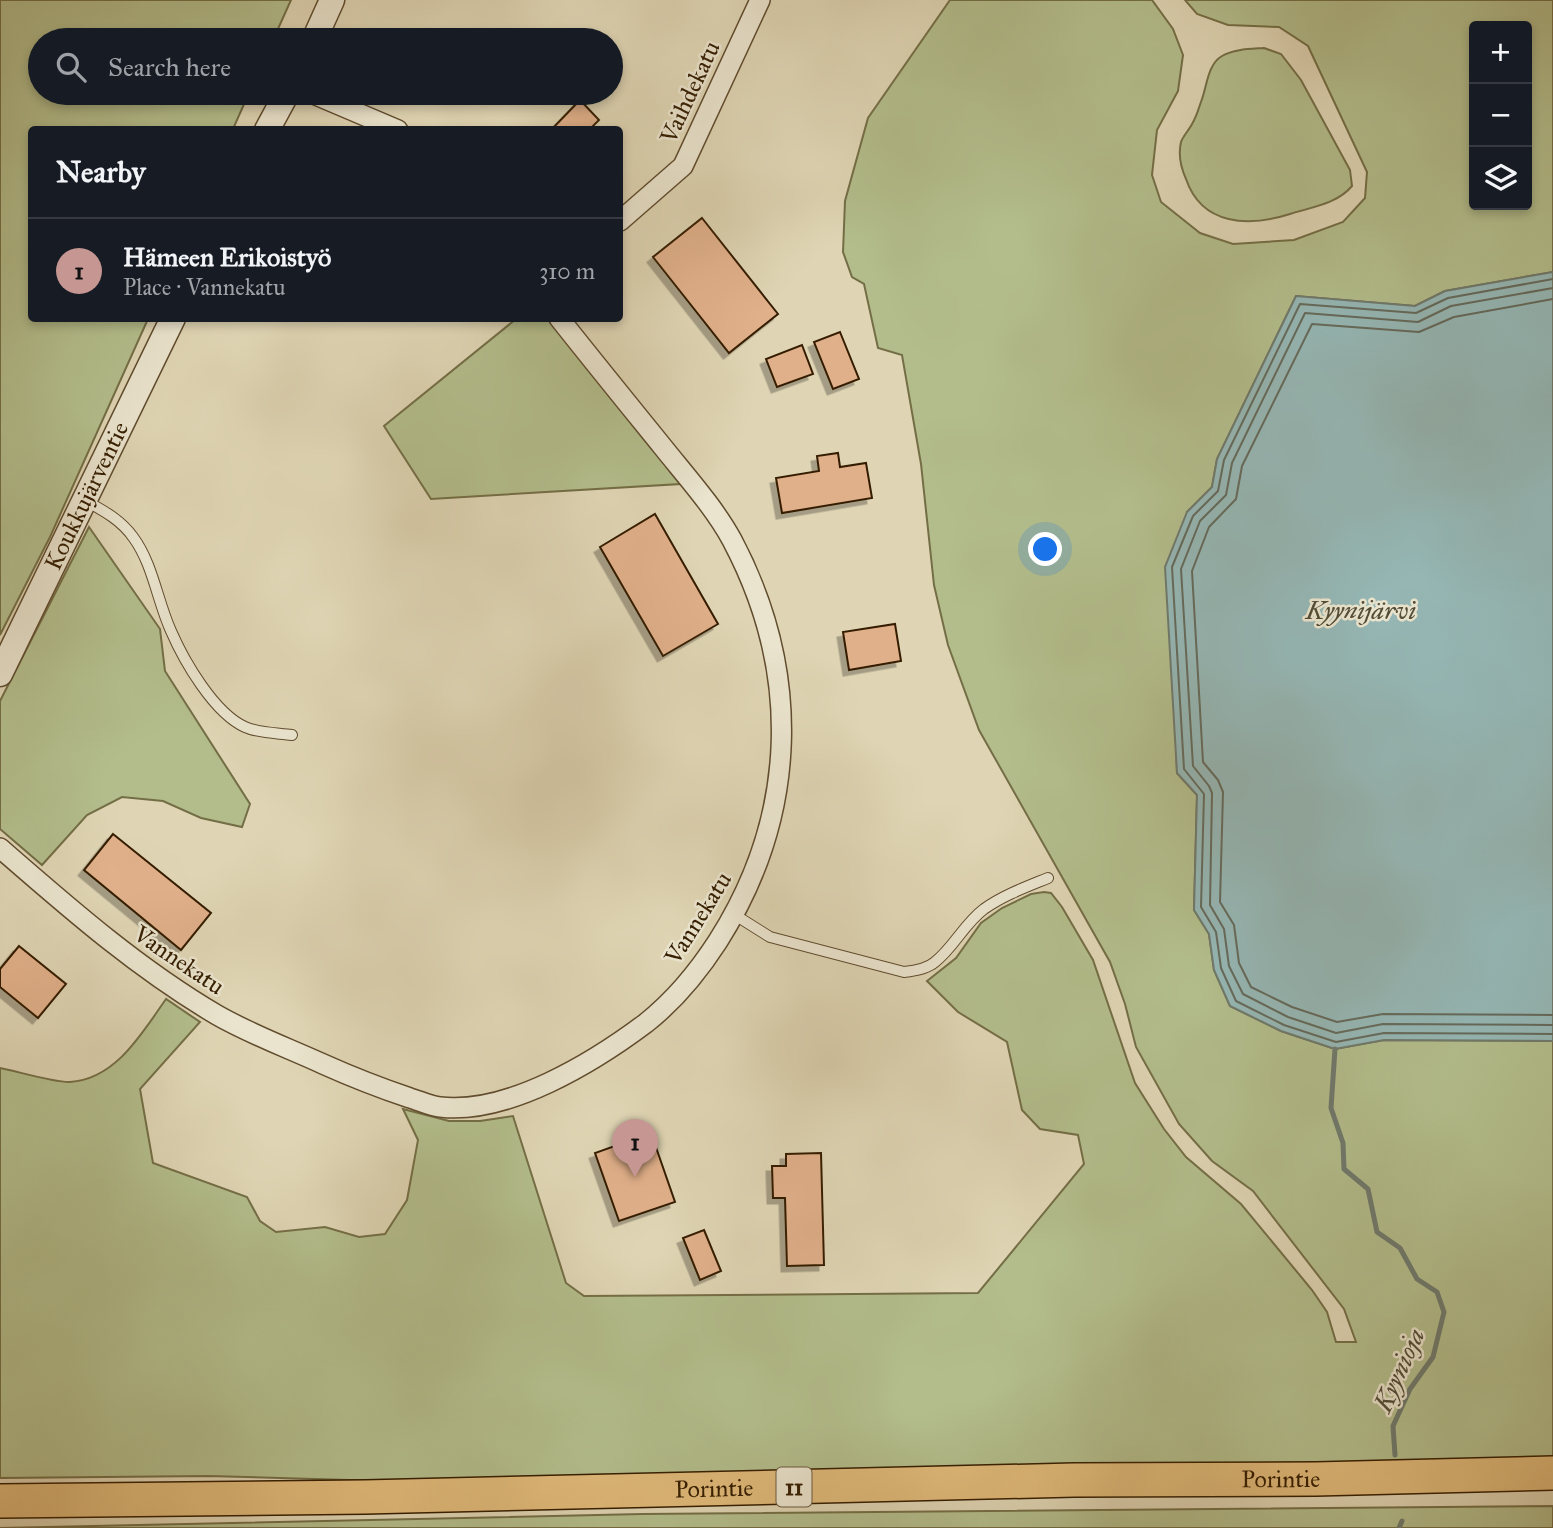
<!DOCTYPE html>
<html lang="en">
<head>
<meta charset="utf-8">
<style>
	:root { --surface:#171b24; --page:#20242c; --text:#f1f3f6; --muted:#9ea1a6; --line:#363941; --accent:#c59692 }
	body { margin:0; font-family:"IM FELL Great Primer",serif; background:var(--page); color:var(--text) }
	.controls { position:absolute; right:21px; top:21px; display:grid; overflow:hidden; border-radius:7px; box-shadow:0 4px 10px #0003 }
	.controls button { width:63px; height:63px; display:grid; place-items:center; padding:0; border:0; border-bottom:2px solid var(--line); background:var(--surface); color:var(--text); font:35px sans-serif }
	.you { position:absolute; left:1046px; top:550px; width:24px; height:24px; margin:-18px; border:5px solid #fff; border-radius:50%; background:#1a73e8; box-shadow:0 0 0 10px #1a73e833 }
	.badge { display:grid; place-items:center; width:46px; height:46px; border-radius:50%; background:var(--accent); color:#111; font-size:23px; font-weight:700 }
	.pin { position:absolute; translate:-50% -58px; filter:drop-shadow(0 2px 4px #0008) }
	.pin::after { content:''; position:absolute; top:37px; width:24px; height:21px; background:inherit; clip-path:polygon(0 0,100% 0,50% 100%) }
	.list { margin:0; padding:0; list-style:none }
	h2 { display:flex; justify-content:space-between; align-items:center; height:91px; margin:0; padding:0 28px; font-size:30px }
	h2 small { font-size:23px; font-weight:400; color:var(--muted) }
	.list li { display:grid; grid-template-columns:46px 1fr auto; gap:21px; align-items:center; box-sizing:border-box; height:105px; padding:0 28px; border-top:2px solid var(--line) }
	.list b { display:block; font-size:26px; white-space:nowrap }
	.list p { margin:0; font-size:23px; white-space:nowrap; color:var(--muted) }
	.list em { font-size:23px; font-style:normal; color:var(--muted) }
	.icon { flex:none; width:38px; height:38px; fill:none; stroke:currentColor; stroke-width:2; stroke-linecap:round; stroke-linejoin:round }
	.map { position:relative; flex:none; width:1553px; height:1528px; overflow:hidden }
	.search { position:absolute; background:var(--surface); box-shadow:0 4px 10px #0003; left:28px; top:28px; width:595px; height:77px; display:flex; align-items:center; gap:18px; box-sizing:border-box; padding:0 24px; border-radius:38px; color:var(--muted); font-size:26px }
	.panel { position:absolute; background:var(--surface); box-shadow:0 4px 10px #0003; left:28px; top:126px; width:595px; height:196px; border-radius:7px }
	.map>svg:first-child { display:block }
	.green { fill:#b3bd8c; stroke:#746e46; stroke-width:2; fill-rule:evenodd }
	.water { fill:#95b7b5; stroke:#6f7a6d; stroke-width:2 }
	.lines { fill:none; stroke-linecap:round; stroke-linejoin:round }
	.shore { stroke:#656a5b; stroke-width:2 }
	.stream { stroke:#6f7a6d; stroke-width:5 }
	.building { fill:#e0b08a; stroke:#351e01; stroke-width:2; filter:url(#shadow) }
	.service-casing { stroke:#604c2e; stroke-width:12 }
	.minor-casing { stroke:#604c2e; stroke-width:22 }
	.tertiary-casing { stroke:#604c2e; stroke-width:27 }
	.trunk-casing { stroke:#351e01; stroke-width:36 }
	.service { stroke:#eae4ce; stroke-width:10 }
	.minor { stroke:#eae4ce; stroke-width:19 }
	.tertiary { stroke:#eae4ce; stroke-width:24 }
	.trunk { stroke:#e0ba7a; stroke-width:33 }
	.labels { text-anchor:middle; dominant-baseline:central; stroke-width:5; stroke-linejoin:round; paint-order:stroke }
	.shield { fill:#eae4ce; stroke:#6b593e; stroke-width:2 }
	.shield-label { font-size:23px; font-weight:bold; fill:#351e01 }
	.street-label { font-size:24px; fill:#351e01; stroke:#eae4ce }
	.water-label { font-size:26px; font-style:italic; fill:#524c37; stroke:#eae4ce }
</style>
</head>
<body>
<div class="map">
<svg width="1553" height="1528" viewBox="0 0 1553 1528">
	<defs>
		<filter id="shadow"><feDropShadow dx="-5.5" dy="5.5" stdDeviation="0" flood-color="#0004"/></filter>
	</defs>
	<rect width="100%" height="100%" fill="#dfd5b4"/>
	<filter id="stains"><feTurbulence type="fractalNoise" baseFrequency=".00286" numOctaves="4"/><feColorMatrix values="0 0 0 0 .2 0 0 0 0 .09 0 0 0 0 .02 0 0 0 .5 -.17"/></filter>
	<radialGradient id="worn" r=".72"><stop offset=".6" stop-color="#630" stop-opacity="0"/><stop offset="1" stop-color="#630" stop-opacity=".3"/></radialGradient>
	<g class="green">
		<path d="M0,0H291L273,40H40V93H249L233,129L32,130V318L148,319L50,537L0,635Z"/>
		<path d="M950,0H1152L1173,29L1183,55L1178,91L1157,130L1152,175L1161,202L1200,233L1233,244L1294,240L1343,222L1365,198L1367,172L1308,46L1279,27L1228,25L1197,14L1185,0H1553V272L1445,291L1415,306L1296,296L1217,459L1212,487L1187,512L1175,705L1177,773L1197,795L1194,910L1209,934L1214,970L1230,1006L1281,1031L1335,1049L1384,1040L1553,1041V1459L384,1481L208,1476L0,1478V1068C16,1071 56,1083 70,1082C116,1079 142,1033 166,999L200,1022L140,1089L153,1163L247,1197L260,1221L276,1232L325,1227L359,1237L385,1234L407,1200L418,1140L403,1109L449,1121H480L513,1116L566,1283L584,1296L978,1293L1084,1164L1078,1135L1040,1129L1022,1110L1007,1042L958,1012L927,981L956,958L981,923L1002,908L1031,894L1044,892L1051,893L1062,907L1093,960L1135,1083L1164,1129L1186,1157L1241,1204L1312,1290L1327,1312L1336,1342H1356L1344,1309L1253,1191L1212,1161L1179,1124L1136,1047L1125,1004L1110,962L979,730L948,645L934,585L921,464L902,355L878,348L864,284L852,277L843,252L845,201L868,118ZM1474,26H1527V205H1474Z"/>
		<path d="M1264,48L1281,54L1301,80L1350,170L1352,186C1337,204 1312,207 1290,214C1249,227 1202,226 1186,179C1181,168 1178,155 1181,142C1183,136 1189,130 1192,124C1197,116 1199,107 1202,99C1207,85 1208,64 1222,56C1234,49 1250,49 1264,48Z"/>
		<path d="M516,319H550L680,484L431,499L384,426Z"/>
		<path d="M89,527L160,629L165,671L250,804L242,827L201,818L163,801L122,797L87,815L42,865L0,829V701Z"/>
		<path d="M1553,1506V1528H0L642,1514Z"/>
	</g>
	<path class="water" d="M1553,272V1041L1384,1040L1335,1049L1281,1031L1230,1006L1214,970L1209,934L1194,910L1197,795L1177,773L1165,567L1187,512L1212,487L1217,459L1296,296L1415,306L1445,291Z"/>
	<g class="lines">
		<g class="shore">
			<path d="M1553,279L1448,298L1416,313L1300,304L1224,460L1218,491L1193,516L1172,567L1184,769L1204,794L1201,907L1216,932L1221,968L1236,1001L1284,1025L1336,1042L1384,1033L1553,1034"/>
			<path d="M1553,288L1451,306L1418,322L1305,313L1232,463L1226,495L1200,521L1181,569L1193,766L1209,786L1212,793L1210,905L1224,929L1229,966L1243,994L1288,1017L1336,1033L1383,1024L1553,1025"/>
			<path d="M1553,299L1454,317L1419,332L1312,324L1242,466L1236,499L1209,527L1192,571L1203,762L1218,780L1223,792L1220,902L1234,925L1239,963L1251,987L1292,1007L1337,1022L1383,1014L1553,1015"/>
		</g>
		<g class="stream">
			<path d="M1335,1049L1331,1108L1343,1143L1344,1169L1368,1189L1377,1232L1400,1248L1417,1279L1437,1292L1444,1312L1433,1357L1410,1389L1393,1426L1395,1455"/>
			<path d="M1399,1528L1402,1521"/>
		</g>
	</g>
	<g class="building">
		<path d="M580,100L599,120L589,130H551Z"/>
		<path d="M702,218L778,314L729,353L653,257Z"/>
		<path d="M840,332L859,379L833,389L814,342Z"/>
		<path d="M802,345L813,374L777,387L766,359Z"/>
		<path d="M838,453L840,467L866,463L872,498L782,513L776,478L819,471L817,456Z"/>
		<path d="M655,514L718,624L663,656L600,547Z"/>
		<path d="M895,624L901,661L849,670L843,632Z"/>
		<path d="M113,834L211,913L181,950L84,870Z"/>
		<path d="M19,946L66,984L38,1018L0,987V969Z"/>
		<path d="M651,1133L675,1202L619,1221L595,1153Z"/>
		<path d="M821,1153L824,1265L787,1266L785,1198H773L772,1166H786V1154Z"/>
		<path d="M704,1230L721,1271L700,1280L683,1238Z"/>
	</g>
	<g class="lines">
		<defs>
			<g id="service">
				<path d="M86,501C104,511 121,520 133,537C153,564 157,600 171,631C184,661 214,713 245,727C258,733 277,733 292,735"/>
				<path d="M735,915L770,937L904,972C914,971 927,969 935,962C954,947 964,924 984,909C1004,895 1026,887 1048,878"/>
			</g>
			<g id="minor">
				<path d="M311,93L398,130"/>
				<path d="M620,221L683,166L760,0"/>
				<path d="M0,848C69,908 137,968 217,1015C250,1034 288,1048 323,1064C352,1077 380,1088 410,1098C420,1101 430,1106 440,1107C508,1115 594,1062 646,1023C675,1000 698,972 718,941C798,815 802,672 732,540C714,507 686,476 662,446C628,404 593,361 559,318"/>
			</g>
			<g id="tertiary">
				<path d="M314,40L332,0"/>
				<path d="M267,130L287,93"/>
				<path id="s1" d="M0,674L173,318"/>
			</g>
			<g id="trunk">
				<path id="s2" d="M0,1501L365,1497L1074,1480L1316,1479L1553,1473"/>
			</g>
		</defs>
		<use href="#service" class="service-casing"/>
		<use href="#minor" class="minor-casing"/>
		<use href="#tertiary" class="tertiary-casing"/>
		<use href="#trunk" class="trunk-casing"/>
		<use href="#service" class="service"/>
		<use href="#minor" class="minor"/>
		<use href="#tertiary" class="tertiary"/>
		<use href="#trunk" class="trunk"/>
	</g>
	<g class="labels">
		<rect class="shield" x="776.5" y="1467.5" width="35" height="39" rx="5"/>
		<g class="shield-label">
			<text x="794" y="1487">11</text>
		</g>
		<g class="street-label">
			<text transform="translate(690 92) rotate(-65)">Vaihdekatu</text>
			<text stroke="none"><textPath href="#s1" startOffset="198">Koukkujärventie</textPath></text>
			<text transform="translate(698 918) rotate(-58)">Vannekatu</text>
			<text transform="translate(179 960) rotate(34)">Vannekatu</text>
			<text stroke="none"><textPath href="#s2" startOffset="1281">Porintie</textPath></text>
			<text stroke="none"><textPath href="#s2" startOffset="714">Porintie</textPath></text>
		</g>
		<g class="water-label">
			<text x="1361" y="610">Kyynijärvi</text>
			<text transform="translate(1399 1370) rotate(-66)">Kyynioja</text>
		</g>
	</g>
	<rect width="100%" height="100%" filter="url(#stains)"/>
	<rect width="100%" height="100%" fill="url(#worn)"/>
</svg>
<div class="controls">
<button>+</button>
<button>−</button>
<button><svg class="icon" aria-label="layers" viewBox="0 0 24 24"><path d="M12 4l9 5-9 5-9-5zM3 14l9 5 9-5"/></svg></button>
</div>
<div class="you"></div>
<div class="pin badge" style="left:635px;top:1177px">1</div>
<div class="search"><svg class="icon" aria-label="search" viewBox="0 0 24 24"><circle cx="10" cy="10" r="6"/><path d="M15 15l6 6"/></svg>Search here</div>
<section class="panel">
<h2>Nearby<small></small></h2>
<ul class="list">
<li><span class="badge">1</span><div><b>Hämeen Erikoistyö</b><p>Place · Vannekatu</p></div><em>310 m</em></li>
</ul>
</section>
</div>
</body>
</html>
